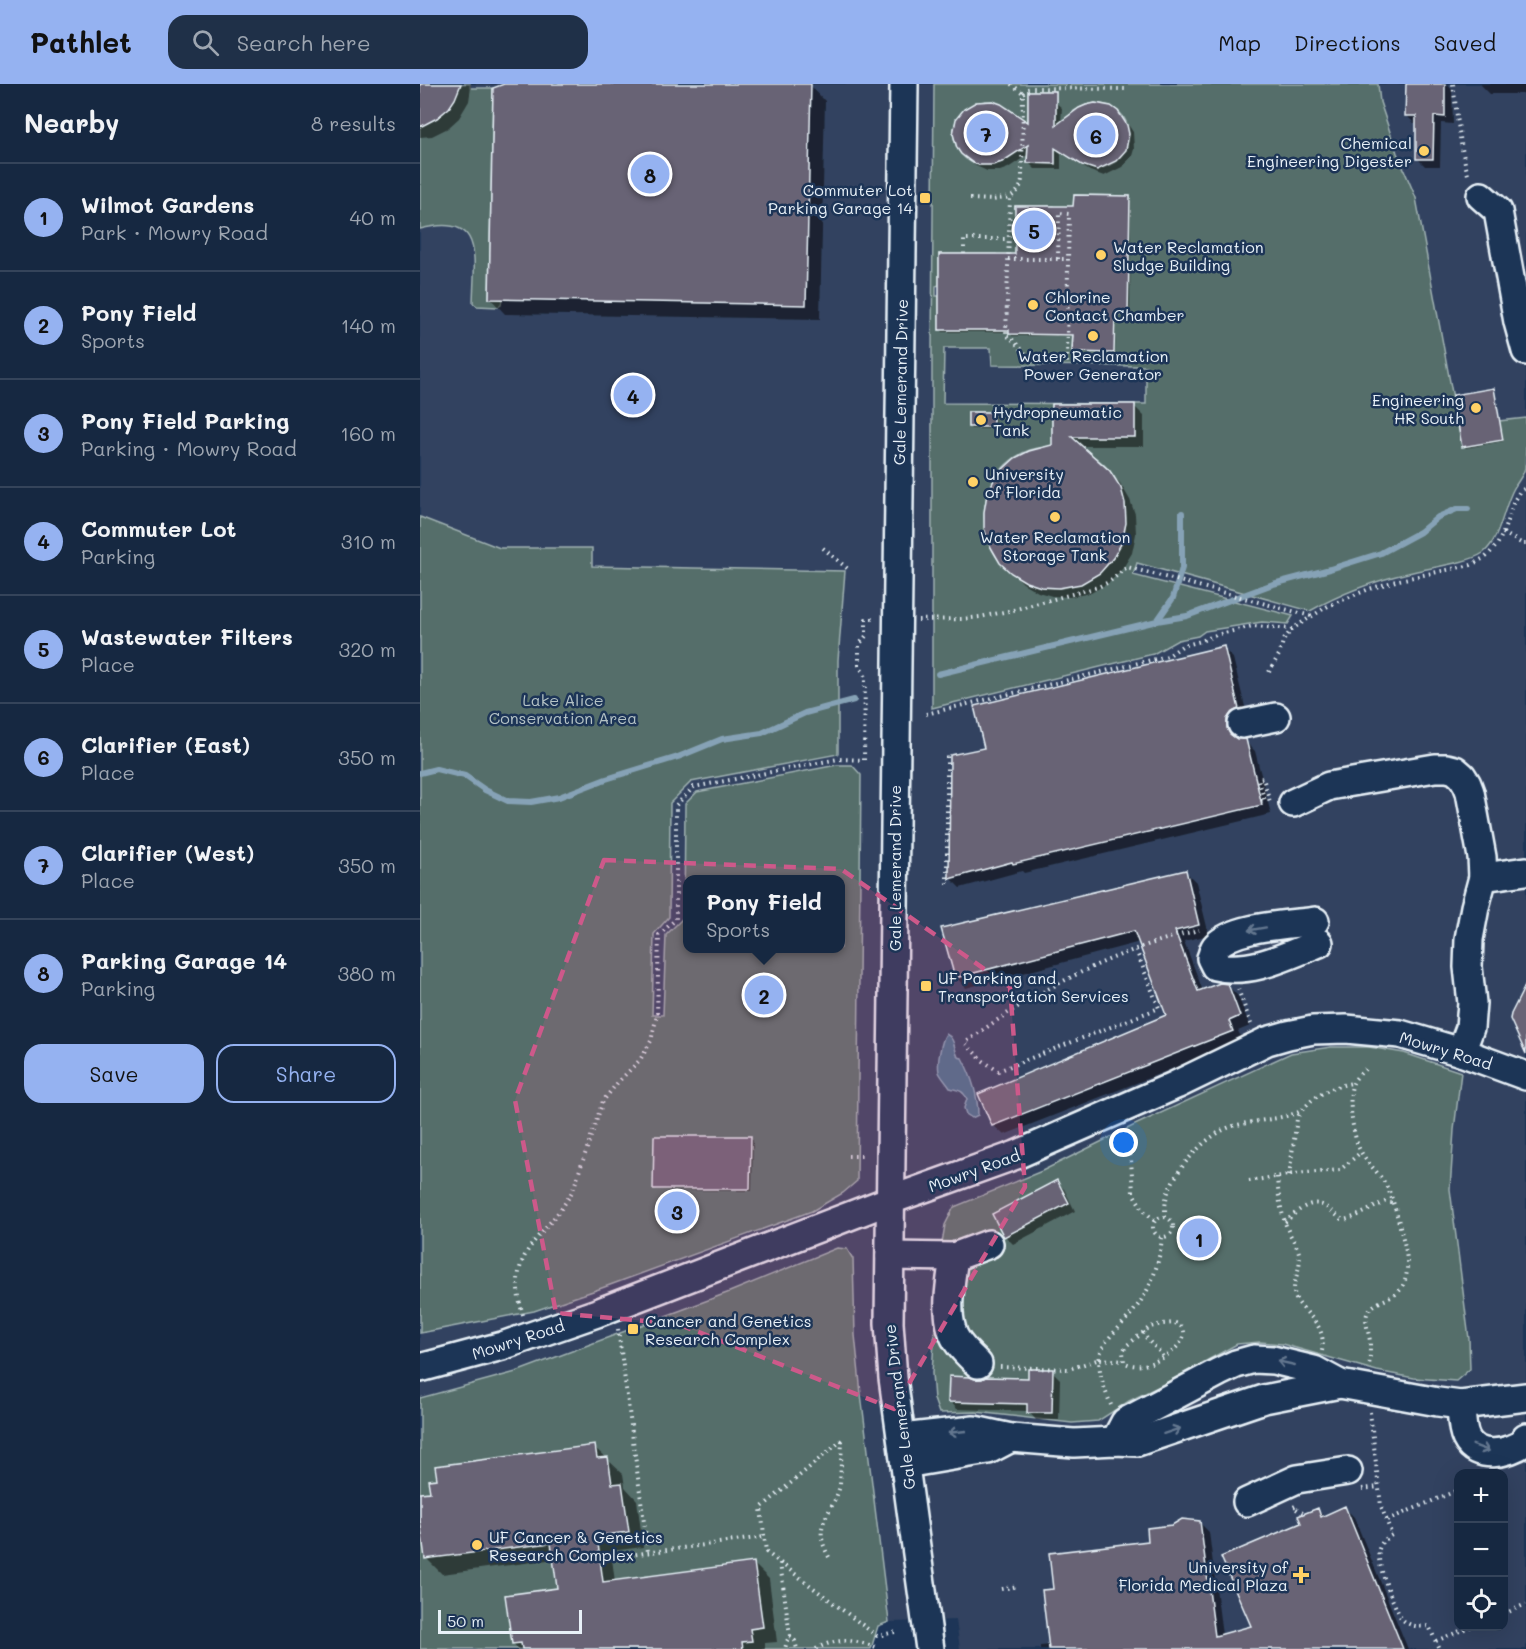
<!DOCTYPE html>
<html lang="en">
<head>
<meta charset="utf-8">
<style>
	:root { --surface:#162841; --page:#1f3048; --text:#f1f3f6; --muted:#9ea6b1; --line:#35445a; --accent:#95b2f1 }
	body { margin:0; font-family:Mali,sans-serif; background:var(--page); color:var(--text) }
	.controls { position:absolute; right:18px; bottom:18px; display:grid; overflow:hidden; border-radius:12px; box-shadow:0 6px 24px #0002 }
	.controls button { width:54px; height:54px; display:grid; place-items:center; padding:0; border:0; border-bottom:2px solid var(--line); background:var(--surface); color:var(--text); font:30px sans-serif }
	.scale { position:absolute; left:18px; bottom:15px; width:144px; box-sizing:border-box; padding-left:6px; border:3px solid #e8f1f8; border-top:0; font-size:16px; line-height:21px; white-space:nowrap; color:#e8f1f8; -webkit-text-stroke:4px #1d3557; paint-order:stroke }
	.you { position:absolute; left:704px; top:1059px; width:21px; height:21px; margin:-15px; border:4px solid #fff; border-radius:50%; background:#1a73e8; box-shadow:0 0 0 9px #1a73e833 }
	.badge { display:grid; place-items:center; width:39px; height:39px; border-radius:50%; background:var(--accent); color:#111; font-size:20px; font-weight:700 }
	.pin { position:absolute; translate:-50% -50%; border:3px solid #fff; box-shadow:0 2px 6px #0006 }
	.popup { position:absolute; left:263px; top:791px; width:162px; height:78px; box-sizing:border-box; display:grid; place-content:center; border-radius:12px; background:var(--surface); filter:drop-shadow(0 2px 4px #0005); font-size:20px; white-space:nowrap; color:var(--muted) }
	.popup b { font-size:22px; color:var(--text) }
	.popup::after { content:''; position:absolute; left:50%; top:100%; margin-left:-12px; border:12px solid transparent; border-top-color:var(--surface) }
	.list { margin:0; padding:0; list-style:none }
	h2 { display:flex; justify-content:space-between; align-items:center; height:78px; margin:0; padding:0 24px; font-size:26px }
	h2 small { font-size:20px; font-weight:400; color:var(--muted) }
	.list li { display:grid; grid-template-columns:39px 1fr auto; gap:18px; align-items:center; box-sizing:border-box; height:108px; padding:0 24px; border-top:2px solid var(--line) }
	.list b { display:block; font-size:22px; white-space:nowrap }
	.list p { margin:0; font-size:20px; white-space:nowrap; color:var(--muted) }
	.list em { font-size:20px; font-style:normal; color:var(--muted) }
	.actions { display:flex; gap:12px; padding:18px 24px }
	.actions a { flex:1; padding:14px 0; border:2px solid var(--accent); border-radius:18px; text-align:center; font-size:21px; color:var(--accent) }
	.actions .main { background:var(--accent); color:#111 }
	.icon { flex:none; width:33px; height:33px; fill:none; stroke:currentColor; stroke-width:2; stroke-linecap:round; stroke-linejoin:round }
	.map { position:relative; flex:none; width:1106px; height:1565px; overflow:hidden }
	header { display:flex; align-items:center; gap:36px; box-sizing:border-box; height:84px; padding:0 30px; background:var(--accent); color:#111 }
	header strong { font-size:28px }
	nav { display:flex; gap:33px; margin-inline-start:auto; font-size:21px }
	.search { width:420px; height:54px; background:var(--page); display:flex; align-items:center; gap:15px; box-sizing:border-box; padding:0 21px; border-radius:18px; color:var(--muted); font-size:22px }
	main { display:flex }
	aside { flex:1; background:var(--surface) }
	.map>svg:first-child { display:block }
	.built { fill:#334360; fill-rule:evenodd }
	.green { fill:#556e6a; stroke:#9eb0b1; stroke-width:1.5; fill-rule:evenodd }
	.water { fill:#446e8a; stroke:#86a2b6; stroke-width:1.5 }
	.shadow { fill:#0007 }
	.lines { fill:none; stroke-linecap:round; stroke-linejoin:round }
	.stream { stroke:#86a2b6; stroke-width:6 }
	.building { fill:#676374; stroke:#e8f1f8; stroke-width:1.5 }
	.minor-casing { stroke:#e8f1f8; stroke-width:32 }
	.path { stroke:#e8f1f8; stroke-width:4; stroke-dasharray:1.5 4.5; stroke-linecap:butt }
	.minor { stroke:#1d3557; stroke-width:27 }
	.oneway { stroke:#64778f }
	.marked { fill:#cd598a; fill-opacity:0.2; stroke:#cd598a; stroke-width:4.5; stroke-dasharray:12 8; stroke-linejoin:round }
	.poi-dot { fill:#ffd166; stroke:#1d3557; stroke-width:2 }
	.labels { text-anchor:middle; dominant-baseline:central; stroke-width:5; stroke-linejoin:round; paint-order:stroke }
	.poi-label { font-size:16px; fill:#e8f1f8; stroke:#1d3557; text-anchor:start }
	.street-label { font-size:16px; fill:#e8f1f8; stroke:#1d3557 }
	.park-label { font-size:16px; fill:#b5c3c6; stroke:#1d3557 }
</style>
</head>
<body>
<header>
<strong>Pathlet</strong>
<div class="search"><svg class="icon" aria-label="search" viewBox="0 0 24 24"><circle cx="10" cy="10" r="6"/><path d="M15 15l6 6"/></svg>Search here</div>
<nav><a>Map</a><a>Directions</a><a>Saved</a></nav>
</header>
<main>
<aside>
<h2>Nearby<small>8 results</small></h2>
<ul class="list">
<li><span class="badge">1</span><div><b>Wilmot Gardens</b><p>Park · Mowry Road</p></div><em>40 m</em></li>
<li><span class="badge">2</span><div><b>Pony Field</b><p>Sports</p></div><em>140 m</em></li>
<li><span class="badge">3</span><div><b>Pony Field Parking</b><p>Parking · Mowry Road</p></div><em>160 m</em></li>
<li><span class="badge">4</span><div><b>Commuter Lot</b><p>Parking</p></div><em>310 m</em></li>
<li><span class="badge">5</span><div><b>Wastewater Filters</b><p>Place</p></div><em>320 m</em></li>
<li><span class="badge">6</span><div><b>Clarifier (East)</b><p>Place</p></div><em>350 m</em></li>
<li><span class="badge">7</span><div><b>Clarifier (West)</b><p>Place</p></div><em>350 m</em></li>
<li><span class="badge">8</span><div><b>Parking Garage 14</b><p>Parking</p></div><em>380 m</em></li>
</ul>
<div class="actions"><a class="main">Save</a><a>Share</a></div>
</aside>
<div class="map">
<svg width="1106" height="1565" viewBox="0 0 1106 1565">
	<rect width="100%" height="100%" fill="#1d3557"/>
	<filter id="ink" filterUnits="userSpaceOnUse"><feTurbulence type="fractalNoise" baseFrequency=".0167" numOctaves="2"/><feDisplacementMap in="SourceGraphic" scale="12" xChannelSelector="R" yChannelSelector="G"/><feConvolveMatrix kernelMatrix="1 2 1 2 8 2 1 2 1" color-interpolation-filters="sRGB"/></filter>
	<g filter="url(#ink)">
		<path class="built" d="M0,0H1106V1565H540L536,1536L469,1538L458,1542L451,1565H0ZM268,796H421V864H268ZM1038,1390H1084V1542H1038Z"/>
		<g class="green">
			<path d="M0,0H50V4H73L69,215H82L81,221L78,223L57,222L53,219C54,173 65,128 0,145Z"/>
			<path d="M514,0H958L960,18L977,69L996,114L1042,363L1082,356L1079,337L1106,334C1106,347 1106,372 1105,384C1103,392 1098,397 1094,404C1083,423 1081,455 1063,469C1049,479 1006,484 988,489C954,497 920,510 890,527L717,479L713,491L873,532L868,540L842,538L785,547L778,552L758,556L733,570L512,624V268ZM608,7H636L635,79H607ZM565,17H573L588,25L582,78C532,97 512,26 565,17ZM675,19C735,24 706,108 656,77L654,27L666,21ZM654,111L710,112L708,231L652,230ZM595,122H634V171H595ZM519,170H576V246H519V212H516V202L519,201ZM589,191L636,251L589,250ZM653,235L694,269L652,268ZM524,264H571L572,281L726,282V320L523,319ZM715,320V353H632V321ZM548,328H573V343H548ZM642,362C653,365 666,367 676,374C714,401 716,459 680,488C670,496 659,500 647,503C632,506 616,503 603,496C584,485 572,472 567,451C557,417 576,378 610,366C620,363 631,362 642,362Z"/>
			<path d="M0,433L80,464H172V482L425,487L418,576V670L271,698L250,719L249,833L234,850L232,931H243L246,851L264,833L265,720L277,708L417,681H432L441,691L437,1097L423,1109L392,1127L179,1205L114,1227L0,1249ZM268,796H421V864H268Z"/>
			<path d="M911,963H949L984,969L1041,988L1034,1046L1030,1105L1049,1255L1050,1285L1036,1297L994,1294L957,1287L862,1260L840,1258L817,1260L744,1300L709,1317L678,1337L652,1339L556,1328L519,1329L514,1315L512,1289L519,1177L525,1141L534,1123L622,1087L717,1040L871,969Z"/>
			<path d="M417,1164L427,1165L433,1175L435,1251L441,1310L469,1538L458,1542L451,1565H0V1314L96,1288L307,1209Z"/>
		</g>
		<path class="water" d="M526,950C535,954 534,965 538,973L542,974C551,991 558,1012 558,1031L552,1034L546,1030L544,1024L547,1015C543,1006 538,1006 530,1004C527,999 521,993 519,988C517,979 521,957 526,950Z"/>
		<g class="shadow">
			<path d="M0,0H51V3L49,17L39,34L28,44L12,52L0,53Z"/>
			<path d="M89,0L390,1L405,17L400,235L85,230L70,214Z"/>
			<path d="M988,0H1027L1032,6L1033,40L1021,39L1020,82H1005L997,74V39H994L986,31Z"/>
			<path d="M1060,0H1106V10H1070Z"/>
			<path d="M635,18L642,24L641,39L697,28L709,42L713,48L714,65L712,72L702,83L684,92L670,87L641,69V85H615L609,79V70L588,84L580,87H567L554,81L547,74L609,41Z"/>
			<path d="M709,113L711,115L710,233L696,232L695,270L656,269L654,267V252H592L590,248H523L521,246L596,172L655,123Z"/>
			<path d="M1073,305L1075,307L1084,357L1046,364L1044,362Z"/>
			<path d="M714,322L724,332V362H660L700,399L710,416L715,430L716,450L712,469L703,484L690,498L671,509L650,513L632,512L618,508L603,499L592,488L633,362Z"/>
			<path d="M573,330L575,332V345H551L549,343Z"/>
			<path d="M803,564L813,574L828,635L817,645L816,655L817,656L825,657L835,667L851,730L604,789L602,787L540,804L530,794L566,665Z"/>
			<path d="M766,788L776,798L789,851L764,857L783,907L807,901L818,912L830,942L818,947L823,957L584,1051L573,1041L748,932L720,858L546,904L536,893Z"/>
			<path d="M331,1054L333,1056L332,1107L237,1106L235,1104Z"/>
			<path d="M636,1098L644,1105L655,1127L593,1160L585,1152Z"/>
			<path d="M632,1287L640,1295L639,1336H616L608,1327L537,1325L530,1317L610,1296Z"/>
			<path d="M174,1363L203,1390L205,1403L217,1416L223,1463L191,1467L195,1498L334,1480L349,1495L357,1558L345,1559V1565H98L93,1559L139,1505L135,1475L22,1490L7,1475L0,1424V1410L12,1409Z"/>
			<path d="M925,1424L934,1433L988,1565H620V1562L630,1561L635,1507L730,1459L779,1438L789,1448L802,1551L833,1543L883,1440L897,1426L905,1433Z"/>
		</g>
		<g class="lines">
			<g class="stream">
				<path d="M737,537L753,514L762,484V429"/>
				<path d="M518,590L737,537L767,532L853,500L910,485L961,469L1000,448L1018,433L1037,425H1048"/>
				<path d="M0,689L16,685L45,692L65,706L88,717L111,718L139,713L186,695L258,673L302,655L342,649L385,629L434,616"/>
			</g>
		</g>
		<g class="building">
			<path d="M0,0H41L35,15L29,24L17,34L0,43Z"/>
			<path d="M84,0H391L386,221L69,215L73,4Z"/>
			<path d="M986,0H1025V33L1014,32L1013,75H996V32H985Z"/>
			<path d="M608,7H636V41L659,24L666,21L675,19L691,22L698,27L707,41L709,50L706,66L696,77L677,86L662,81L635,64V80L607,79L608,61L582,78L573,81H559L553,79L541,70L537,64L533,50L536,35L544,25L556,18L573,17L581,20L608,38Z"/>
			<path d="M654,111L710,112L708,231H695L694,269L652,268L653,251L589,250V246H519V170H595V122H653Z"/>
			<path d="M1074,304L1083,356L1042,363L1033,311Z"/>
			<path d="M632,320H715V353H652L690,387L701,404L705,419L706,439L702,458L693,474L680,489L661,500L639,504L621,503L606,498L591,489L580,479L569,460L564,444V428L567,410L574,396L583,385L595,374L609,367L632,361Z"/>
			<rect x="548" y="328" width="25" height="15"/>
			<path d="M804,562L819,625L812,628L807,635V644L810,650L817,655H826L842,721L593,780L592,778L529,795L530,671L564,664L554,622Z"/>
			<path d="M766,786L779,841L755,847L778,907L800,899L808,900L820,932L809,937L813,947L572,1042L558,1010L746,931L714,847L535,894L521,844Z"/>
			<path d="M1106,900V970L1090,935L1091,930Z"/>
			<path d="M234,1052H331L330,1105H233Z"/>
			<path d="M637,1096L649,1119L584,1153L572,1130Z"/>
			<path d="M608,1285H633L632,1329H607V1320L528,1318L529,1292L550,1293L555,1295H562L565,1293L608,1294Z"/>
			<path d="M175,1361L177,1374L188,1373L192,1400L202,1399L209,1448L177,1452L183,1498L334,1478L343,1543L330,1545L332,1557L322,1558L323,1565H102L101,1559L92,1560L85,1511L137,1504L131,1459L5,1475L0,1436V1409L10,1408L8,1396L17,1395L15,1382Z"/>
			<path d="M925,1422L983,1565H629L622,1506L633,1505L629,1469L728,1457L727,1444L752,1441L762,1435L780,1437L795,1552L831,1542L801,1473L881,1439L878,1432L898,1424L901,1433Z"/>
		</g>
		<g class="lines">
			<defs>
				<g id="minor">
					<path d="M484,0L469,1239L473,1294L510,1565"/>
					<path d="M1061,112L1078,127L1098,238L1106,267"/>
					<path d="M822,640L856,633"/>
					<path d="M873,719L909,702L1015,684H1027L1035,686L1042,692L1047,700L1050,708L1062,773L1063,793L1055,823L1049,855L1048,883L1052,919L1051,931L1050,944L1041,968"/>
					<path d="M1063,793L1106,787"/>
					<path d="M895,837C868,841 815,842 796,862C793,865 793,870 791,874L795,882C830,891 866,872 899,859"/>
					<path d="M470,1172L534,1173L569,1160"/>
					<path d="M534,1173C531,1196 525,1223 532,1246C535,1259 548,1270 558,1280"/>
					<path d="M0,1284L82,1262L177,1229L471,1116L596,1071L756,1001L847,957L868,951L893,946L926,945L980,950L1041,968L1106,992"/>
					<path d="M1041,1321C1042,1331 1041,1344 1046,1354C1057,1377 1089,1369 1105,1358L1106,1353"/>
					<path d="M482,1354L554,1346L591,1354L654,1359L695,1357L717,1358L844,1315L920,1300"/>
					<path d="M695,1357L705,1338L799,1288L816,1280L834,1275L853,1276L894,1286L920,1300L1018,1318L1041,1321L1106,1313"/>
					<path d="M485,1380L568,1366L591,1354"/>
					<path d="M827,1418L877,1395L928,1387"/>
				</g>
			</defs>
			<use href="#minor" class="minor-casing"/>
			<g class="path">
				<path d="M591,0L603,9L602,95C601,103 598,109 590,113L586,252L590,253L616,281"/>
				<path d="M1033,0C1037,31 1040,64 1049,94"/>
				<path d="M603,9L607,5L612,4L707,5"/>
				<path d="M550,115L573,116L590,113"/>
				<path d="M544,170V155H589"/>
				<path d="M588,175H648L647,282"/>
				<path d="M638,175L639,129L649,130L648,175"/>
				<path d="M1083,449L1103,460H1106"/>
				<path d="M403,464L428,485"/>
				<path d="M498,536L542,535L560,533L593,526L678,503L689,498L707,483L891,532"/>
				<path d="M849,588L860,569L863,557L872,545"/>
				<path d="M506,630L748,572L762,562L781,557L796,551L833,542L872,545L908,522L949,505L979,496L1051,481L1066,473L1077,461L1083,449L1094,417L1100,407L1106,404"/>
				<path d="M841,717H845L838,695L843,694L850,718"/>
				<path d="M527,800V670"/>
				<path d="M716,866L739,924L578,987L562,976L545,959C614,907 695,866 779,846"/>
				<path d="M818,905L831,940"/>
				<path d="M945,985C941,989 935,994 933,999C927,1012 933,1053 940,1066C947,1080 960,1089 967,1103C973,1114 979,1138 982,1151C988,1171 993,1202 971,1213C963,1217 952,1220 948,1228C943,1237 950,1250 950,1259C950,1267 950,1275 949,1282"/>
				<path d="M706,1047L711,1075L713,1109L724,1127L735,1137"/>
				<path d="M428,1072H442"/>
				<path d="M869,1091L877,1035L881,1027"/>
				<path d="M857,1093C858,1110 861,1129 867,1144C870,1152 877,1161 879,1169C883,1185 869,1200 876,1215C879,1221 884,1225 888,1230C899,1240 905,1252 902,1267"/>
				<path d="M829,1097L874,1090L920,1086L941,1068"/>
				<circle cx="743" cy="1143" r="10"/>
				<path d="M745,1133C745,1124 745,1114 749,1106C759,1081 787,1050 813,1042C832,1037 864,1035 881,1027C884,1024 888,1020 891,1017C904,1007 916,1002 932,999"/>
				<path d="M865,1138C873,1131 887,1117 899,1120C908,1122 915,1131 923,1136C939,1133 951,1124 965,1118L972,1119"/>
				<path d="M103,1231C83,1165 126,1156 153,1106L183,1017L198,998L220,976L231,957L237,931L239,851L256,835V721L274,703L418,675L444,676L445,592L439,581V561L446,552V535H457"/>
				<path d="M755,1239C786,1250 729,1294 704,1278L703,1268L706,1262L730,1243L742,1240Z"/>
				<path d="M198,1245L228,1468"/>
				<path d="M723,1248C730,1262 736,1261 743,1273"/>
				<path d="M580,1283L649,1285L680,1275L703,1277"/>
				<path d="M691,1321C685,1306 677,1288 680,1271C683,1258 693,1250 701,1241C727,1215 738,1189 742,1154"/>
				<path d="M950,1328L961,1422L972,1451C966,1454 961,1458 959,1465C955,1477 974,1521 981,1534C989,1543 999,1543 1009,1542L1019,1565"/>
				<path d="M422,1356L341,1424L346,1468L457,1552L475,1548"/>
				<path d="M942,1405L959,1403"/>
				<path d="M875,1422L873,1423L884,1430"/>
				<path d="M967,1436L1038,1406"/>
				<path d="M1085,1458L1089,1456"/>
				<path d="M409,1473C390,1438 413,1432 420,1401L422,1357"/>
				<path d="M180,1475L344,1453"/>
				<path d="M360,1479L370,1552L367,1557L365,1565"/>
				<path d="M581,1505L598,1502"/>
				<path d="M1084,1530L1106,1520"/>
				<path d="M370,1552L375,1557L377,1565"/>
				<path d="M1016,1557L1052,1542"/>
				<path d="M396,1565C416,1553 438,1556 458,1564"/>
			</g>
			<use href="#minor" class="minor"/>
		</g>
		<defs><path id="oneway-shaft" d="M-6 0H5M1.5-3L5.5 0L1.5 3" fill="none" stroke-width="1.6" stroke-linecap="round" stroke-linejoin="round" transform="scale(1.5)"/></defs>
		<g class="oneway">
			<use href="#oneway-shaft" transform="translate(837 845) rotate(170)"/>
			<use href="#oneway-shaft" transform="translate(866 1279) rotate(-167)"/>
			<use href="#oneway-shaft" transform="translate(752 1347) rotate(-18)"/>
			<use href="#oneway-shaft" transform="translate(537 1348) rotate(174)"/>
			<use href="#oneway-shaft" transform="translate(1061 1364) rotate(21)"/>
		</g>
	</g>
	<path class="marked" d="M184,776L421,785L590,903L605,1103L474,1325L258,1240L136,1229L95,1016Z"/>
	<g class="poi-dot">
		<circle cx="1004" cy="67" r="6"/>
		<rect x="499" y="108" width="12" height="12" rx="3"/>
		<circle cx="681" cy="171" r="6"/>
		<circle cx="613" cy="221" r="6"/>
		<circle cx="673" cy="252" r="6"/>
		<circle cx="1056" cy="324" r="6"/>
		<circle cx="561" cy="336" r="6"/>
		<circle cx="553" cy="398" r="6"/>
		<circle cx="635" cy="433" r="6"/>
		<rect x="500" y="896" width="12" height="12" rx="3"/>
		<rect x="207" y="1239" width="12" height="12" rx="3"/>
		<circle cx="57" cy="1461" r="6"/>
		<path d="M878 1482h6v6h6v6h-6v6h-6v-6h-6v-6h6z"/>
	</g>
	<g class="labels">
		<g class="poi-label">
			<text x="992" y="58" text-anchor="end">Chemical<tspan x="992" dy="18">Engineering Digester</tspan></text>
			<text x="493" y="105" text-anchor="end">Commuter Lot<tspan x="493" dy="18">Parking Garage 14</tspan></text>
			<text x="693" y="162">Water Reclamation<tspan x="693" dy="18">Sludge Building</tspan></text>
			<text x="625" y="212">Chlorine<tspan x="625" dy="18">Contact Chamber</tspan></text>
			<text x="673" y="271" text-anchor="middle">Water Reclamation<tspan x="673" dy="18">Power Generator</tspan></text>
			<text x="1044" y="315" text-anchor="end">Engineering<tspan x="1044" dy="18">HR South</tspan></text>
			<text x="573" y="327">Hydropneumatic<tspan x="573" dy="18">Tank</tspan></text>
			<text x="565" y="389">University<tspan x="565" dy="18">of Florida</tspan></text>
			<text x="635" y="452" text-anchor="middle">Water Reclamation<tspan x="635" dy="18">Storage Tank</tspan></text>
			<text x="518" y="893">UF Parking and<tspan x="518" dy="18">Transportation Services</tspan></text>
			<text x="225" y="1236">Cancer and Genetics<tspan x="225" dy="18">Research Complex</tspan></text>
			<text x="69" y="1452">UF Cancer &amp; Genetics<tspan x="69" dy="18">Research Complex</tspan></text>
			<text x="868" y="1482" text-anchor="end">University of<tspan x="868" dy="18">Florida Medical Plaza</tspan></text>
		</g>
		<g class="street-label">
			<text transform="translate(480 298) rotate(-89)">Gale Lemerand Drive</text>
			<text transform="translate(474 784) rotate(-90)">Gale Lemerand Drive</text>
			<text transform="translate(1026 966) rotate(17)">Mowry Road</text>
			<text transform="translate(554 1086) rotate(-20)">Mowry Road</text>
			<text transform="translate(98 1255) rotate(-18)">Mowry Road</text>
			<text transform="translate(479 1323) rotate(-97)">Gale Lemerand Drive</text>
		</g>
		<g class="park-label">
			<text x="143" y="615">Lake Alice<tspan x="143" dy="18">Conservation Area</tspan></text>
		</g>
	</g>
</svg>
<div class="controls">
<button>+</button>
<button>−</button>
<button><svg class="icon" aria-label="locate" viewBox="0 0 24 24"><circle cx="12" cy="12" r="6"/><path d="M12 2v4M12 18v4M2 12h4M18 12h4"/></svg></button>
</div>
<div class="scale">50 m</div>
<div class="you"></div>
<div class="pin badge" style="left:779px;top:1154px">1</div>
<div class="pin badge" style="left:344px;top:911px">2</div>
<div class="popup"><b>Pony Field</b>Sports</div>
<div class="pin badge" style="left:257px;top:1127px">3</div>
<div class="pin badge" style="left:213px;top:311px">4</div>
<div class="pin badge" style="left:614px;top:146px">5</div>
<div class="pin badge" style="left:676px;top:51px">6</div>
<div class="pin badge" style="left:566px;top:49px">7</div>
<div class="pin badge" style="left:230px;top:90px">8</div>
</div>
</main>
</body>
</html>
